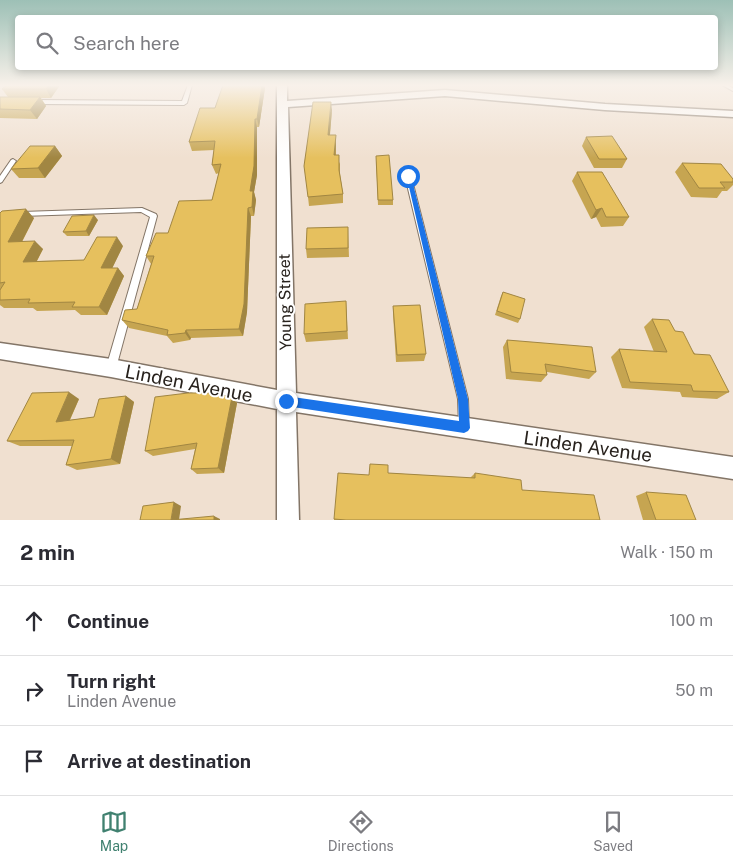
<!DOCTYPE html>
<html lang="en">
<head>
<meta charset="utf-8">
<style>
	:root { --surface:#fff; --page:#f2f2f3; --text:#2b2b33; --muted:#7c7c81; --line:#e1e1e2; --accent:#408170 }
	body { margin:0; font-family:"Public Sans",sans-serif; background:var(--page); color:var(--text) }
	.stop { position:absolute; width:15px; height:15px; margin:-11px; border:4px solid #1a73e8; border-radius:50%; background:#fff }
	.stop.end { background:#1a73e8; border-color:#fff; box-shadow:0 1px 5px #0008 }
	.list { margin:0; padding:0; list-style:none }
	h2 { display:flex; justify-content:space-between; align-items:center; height:65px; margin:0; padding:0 20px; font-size:21px }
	h2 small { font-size:16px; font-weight:400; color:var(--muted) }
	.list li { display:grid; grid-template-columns:32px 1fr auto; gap:15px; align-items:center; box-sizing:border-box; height:70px; padding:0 20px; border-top:1px solid var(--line) }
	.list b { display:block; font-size:19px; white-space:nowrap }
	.list p { margin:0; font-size:16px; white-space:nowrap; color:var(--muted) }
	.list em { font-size:16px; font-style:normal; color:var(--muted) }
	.icon { flex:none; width:28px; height:28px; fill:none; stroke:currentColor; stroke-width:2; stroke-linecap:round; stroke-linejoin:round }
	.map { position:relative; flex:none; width:733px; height:520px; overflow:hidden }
	.search { position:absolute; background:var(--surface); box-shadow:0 2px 8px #0003; left:15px; right:15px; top:15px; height:55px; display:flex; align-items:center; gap:12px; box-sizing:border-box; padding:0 18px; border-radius:5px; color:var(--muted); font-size:19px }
	.sheet { height:275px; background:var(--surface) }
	nav { display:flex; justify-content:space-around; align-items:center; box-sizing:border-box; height:70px; border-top:1px solid var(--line); background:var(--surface); font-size:14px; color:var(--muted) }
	nav a { display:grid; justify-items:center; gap:2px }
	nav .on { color:var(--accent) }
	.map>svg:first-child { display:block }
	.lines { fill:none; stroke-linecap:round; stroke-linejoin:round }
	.service-casing { stroke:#837567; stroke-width:2 }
	.minor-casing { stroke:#837567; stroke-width:3 }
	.service { fill:#fff; fill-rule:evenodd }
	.minor { fill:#fff; fill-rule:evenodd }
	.wall { fill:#c6a551 }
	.shaded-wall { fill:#a18642 }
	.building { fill:#e6c05e; stroke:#a18642 }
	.route { fill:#1a73e8 }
	.labels { text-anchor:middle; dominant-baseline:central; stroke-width:4; stroke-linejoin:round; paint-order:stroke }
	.street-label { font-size:16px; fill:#28221d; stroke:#fff }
	.near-street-label { font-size:19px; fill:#28221d; stroke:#fff }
</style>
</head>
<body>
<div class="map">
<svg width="733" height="520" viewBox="0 0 733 520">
	<rect width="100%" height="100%" fill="#f0e0d0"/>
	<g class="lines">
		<defs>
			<g id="service">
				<path d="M188,85H192L187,103L184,105L34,104L31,102L34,100L182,101Z"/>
				<path d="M722,85H727L733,88V91Z"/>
				<path d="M13,159L16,161L2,182L0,183V176L11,160Z"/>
				<path d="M408,174L411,176L468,399L469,428L468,432L464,433L460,432L459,428L458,399L405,176Z"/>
				<path d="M142,208L156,214L157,216L116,368L114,371L111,372L108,371L106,368L150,217L141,212L22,216L19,214L22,212Z"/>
			</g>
			<path id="minor" d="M277,85H287V101L445,90L605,104L733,111V117L605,110L445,96L288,107L296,393L733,457V479L296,412L299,520H277V409L111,377L0,359V343L111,359L277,390Z"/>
		</defs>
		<use href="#service" class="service-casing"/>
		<use href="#minor" class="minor-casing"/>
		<use href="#service" class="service"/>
		<use href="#minor" class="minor"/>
	</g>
	<g class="wall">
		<path d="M60,85L51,98H41L46,106L37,119L0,118V97H8L2,89Z"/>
		<path d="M223,85H264L265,88L259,127H257V175L254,192L256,200L254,216H251L247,312L243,336L191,338L190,340L173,343L167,336L129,328L122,320L137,309L151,264L146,256L168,233L212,200L219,173L216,174L212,165L214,150L192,151L189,142L215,108Z"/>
		<path d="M332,110L330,135L336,143V155L340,164V174L343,194V203L309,206L308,197Z"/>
		<path d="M586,137L627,159L622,168H594L582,146Z"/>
		<path d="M55,146L62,156L45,178H19L11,169Z"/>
		<path d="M376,160L393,200V205H378Z"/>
		<path d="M682,163L733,179V185L727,191H722L717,198L691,197L675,172Z"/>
		<path d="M577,172L629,217L623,226L601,227L596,217L591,219L572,181Z"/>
		<path d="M0,213L34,218L22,242L43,249L37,261L84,260L123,246L112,268H118L124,276L107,315H81L75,310L37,311L33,308H4L0,305Z"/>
		<path d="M98,220L89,236H67L63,232Z"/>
		<path d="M348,227L349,257L307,258L306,249Z"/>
		<path d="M503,292L520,319L518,323L495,315L501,296Z"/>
		<path d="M346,301L348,339L306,342L304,334Z"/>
		<path d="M393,306L426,354L424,361L396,362L393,314Z"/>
		<path d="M652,319L675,331L729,392L717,399L682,397L680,392L622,388L611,357L619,349L654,352L644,327Z"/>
		<path d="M507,340L596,372L589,379L547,372V375L541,382L506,379L503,347Z"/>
		<path d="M126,396L134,402L120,464L77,470L66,465L72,446H20L7,441L79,399L70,420L94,417Z"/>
		<path d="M232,397L237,403L224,473L197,474L191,469L195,449L153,456L145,451Z"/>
		<path d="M388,473L470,478L475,473L522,490L600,520H334V519Z"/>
		<path d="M646,492L696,520H643L636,496Z"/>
	</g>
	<g class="shaded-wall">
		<path d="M49,85H60L51,98L46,89Z"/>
		<path d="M262,85H264L265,88L259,127L257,119Z"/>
		<path d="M40,97L46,106L37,119L30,110Z"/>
		<path d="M331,102L332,110L329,143L328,135Z"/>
		<path d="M255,119L257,127V175L254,192L256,200L254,216L252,207L250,191Z"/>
		<path d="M336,135V143L335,164L334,155Z"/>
		<path d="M55,146L62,156L45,178L38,168Z"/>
		<path d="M248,208L251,216L247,312L243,336L239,329Z"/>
		<path d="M602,208L596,217L591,219L596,210Z"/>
		<path d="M26,209L34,218L17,251L8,242Z"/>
		<path d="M94,215L98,220L89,236L86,231Z"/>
		<path d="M117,237L123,246L108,277L101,268Z"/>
		<path d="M35,241L43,249L32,270L23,262Z"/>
		<path d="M118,268L124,276L107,315L99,307Z"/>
		<path d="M186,330L191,338L190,340L185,333Z"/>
		<path d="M69,392L79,399L66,428L56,422Z"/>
		<path d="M126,396L134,402L120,464L111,459Z"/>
		<path d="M232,397L237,403L224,473L218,468Z"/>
		<path d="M174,502L181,506L179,520H171Z"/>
		<path d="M214,516L220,519V520H214Z"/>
	</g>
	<g class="building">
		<path d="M7,85H49L46,89H2Z"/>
		<path d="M223,85H262L257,119H255L254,166L250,191H253L252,207L248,208L244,304L239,329L186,330L185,333L167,335L168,330L122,320L125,310L137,309L154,256H146L156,233H168L179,201L212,200L221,164L212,165L215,141L189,142L200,108H215Z"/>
		<path d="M0,97H40L30,110L0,109Z"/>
		<path d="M313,102H331L328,135H336L334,155H339V170L343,194L308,197L304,166Z"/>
		<path d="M612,136L627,159H599L586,137Z"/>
		<path d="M30,146H55L38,168L11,169Z"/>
		<path d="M389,155L393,200H378L376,156Z"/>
		<path d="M682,163L721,164L733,179V182H720L725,188H699Z"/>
		<path d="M577,172H602L629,217H606L602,208L596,210Z"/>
		<path d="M26,209L8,242L35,241L23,262L84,260L97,237H117L101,268H118L99,307H72L75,302L28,303L30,299L0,300V290L5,282L0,283V213L2,211Z"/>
		<path d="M94,215L86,231L63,232L72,216Z"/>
		<path d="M348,227V248L306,249L307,228Z"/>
		<path d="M503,292L525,299L520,319L497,311Z"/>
		<path d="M346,301L347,331L304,334L305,304Z"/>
		<path d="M420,305L426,354L397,355L393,306Z"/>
		<path d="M652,319L669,320L675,331L683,332L694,354L710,355L729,392L693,391L691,385L630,382L619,349L667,352Z"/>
		<path d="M507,340L592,347L596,372L545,364L547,375L511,372Z"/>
		<path d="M69,392L56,422L94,417L99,399L126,396L111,459L66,465L74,440L7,441L32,393Z"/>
		<path d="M188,393H211L232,397L218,468L191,469L197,443L145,451L155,397Z"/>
		<path d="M370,464L388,465V473L475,478V473L521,480L522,490L594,495L600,520H346L334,519L338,473L369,475Z"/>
		<path d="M646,492L686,495L696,520H656Z"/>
		<path d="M174,502L171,520L214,516V520H140L143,506Z"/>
	</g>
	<linearGradient id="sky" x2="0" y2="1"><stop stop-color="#9dc0b6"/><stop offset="0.54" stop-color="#f8f1ea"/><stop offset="1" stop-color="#f8f1ea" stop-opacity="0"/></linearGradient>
	<rect width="733" height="158" fill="url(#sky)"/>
	<path class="route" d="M406,174L411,176L468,399L470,428L468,431L464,433L286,406L283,405L281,401L283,397L286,396L459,421L458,399Z"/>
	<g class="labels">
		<g class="street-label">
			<text transform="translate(285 302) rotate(-91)">Young Street</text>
		</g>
		<g class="near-street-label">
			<text transform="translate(189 383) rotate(11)">Linden Avenue</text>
			<text transform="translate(588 446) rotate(8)">Linden Avenue</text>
		</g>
	</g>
</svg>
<div class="stop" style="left:408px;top:176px"></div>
<div class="stop end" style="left:286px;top:401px"></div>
<div class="search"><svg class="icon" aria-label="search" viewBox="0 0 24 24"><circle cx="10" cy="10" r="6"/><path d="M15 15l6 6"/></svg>Search here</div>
</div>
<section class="sheet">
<h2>2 min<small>Walk · 150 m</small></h2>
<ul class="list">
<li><svg class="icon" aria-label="ahead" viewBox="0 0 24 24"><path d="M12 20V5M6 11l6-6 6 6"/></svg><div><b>Continue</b></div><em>100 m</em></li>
<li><svg class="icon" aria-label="right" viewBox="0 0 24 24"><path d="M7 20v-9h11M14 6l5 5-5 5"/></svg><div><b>Turn right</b><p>Linden Avenue</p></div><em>50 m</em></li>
<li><svg class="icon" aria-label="arrive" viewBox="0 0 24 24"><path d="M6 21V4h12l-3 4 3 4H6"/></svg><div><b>Arrive at destination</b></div></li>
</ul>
</section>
<nav>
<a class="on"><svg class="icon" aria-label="map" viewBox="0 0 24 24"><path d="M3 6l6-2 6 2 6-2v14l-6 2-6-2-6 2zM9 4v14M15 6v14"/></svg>Map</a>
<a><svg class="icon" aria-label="directions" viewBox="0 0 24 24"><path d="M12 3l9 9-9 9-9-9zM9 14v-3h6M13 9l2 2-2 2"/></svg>Directions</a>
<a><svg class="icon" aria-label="saved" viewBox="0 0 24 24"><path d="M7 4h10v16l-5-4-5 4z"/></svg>Saved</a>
</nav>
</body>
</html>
